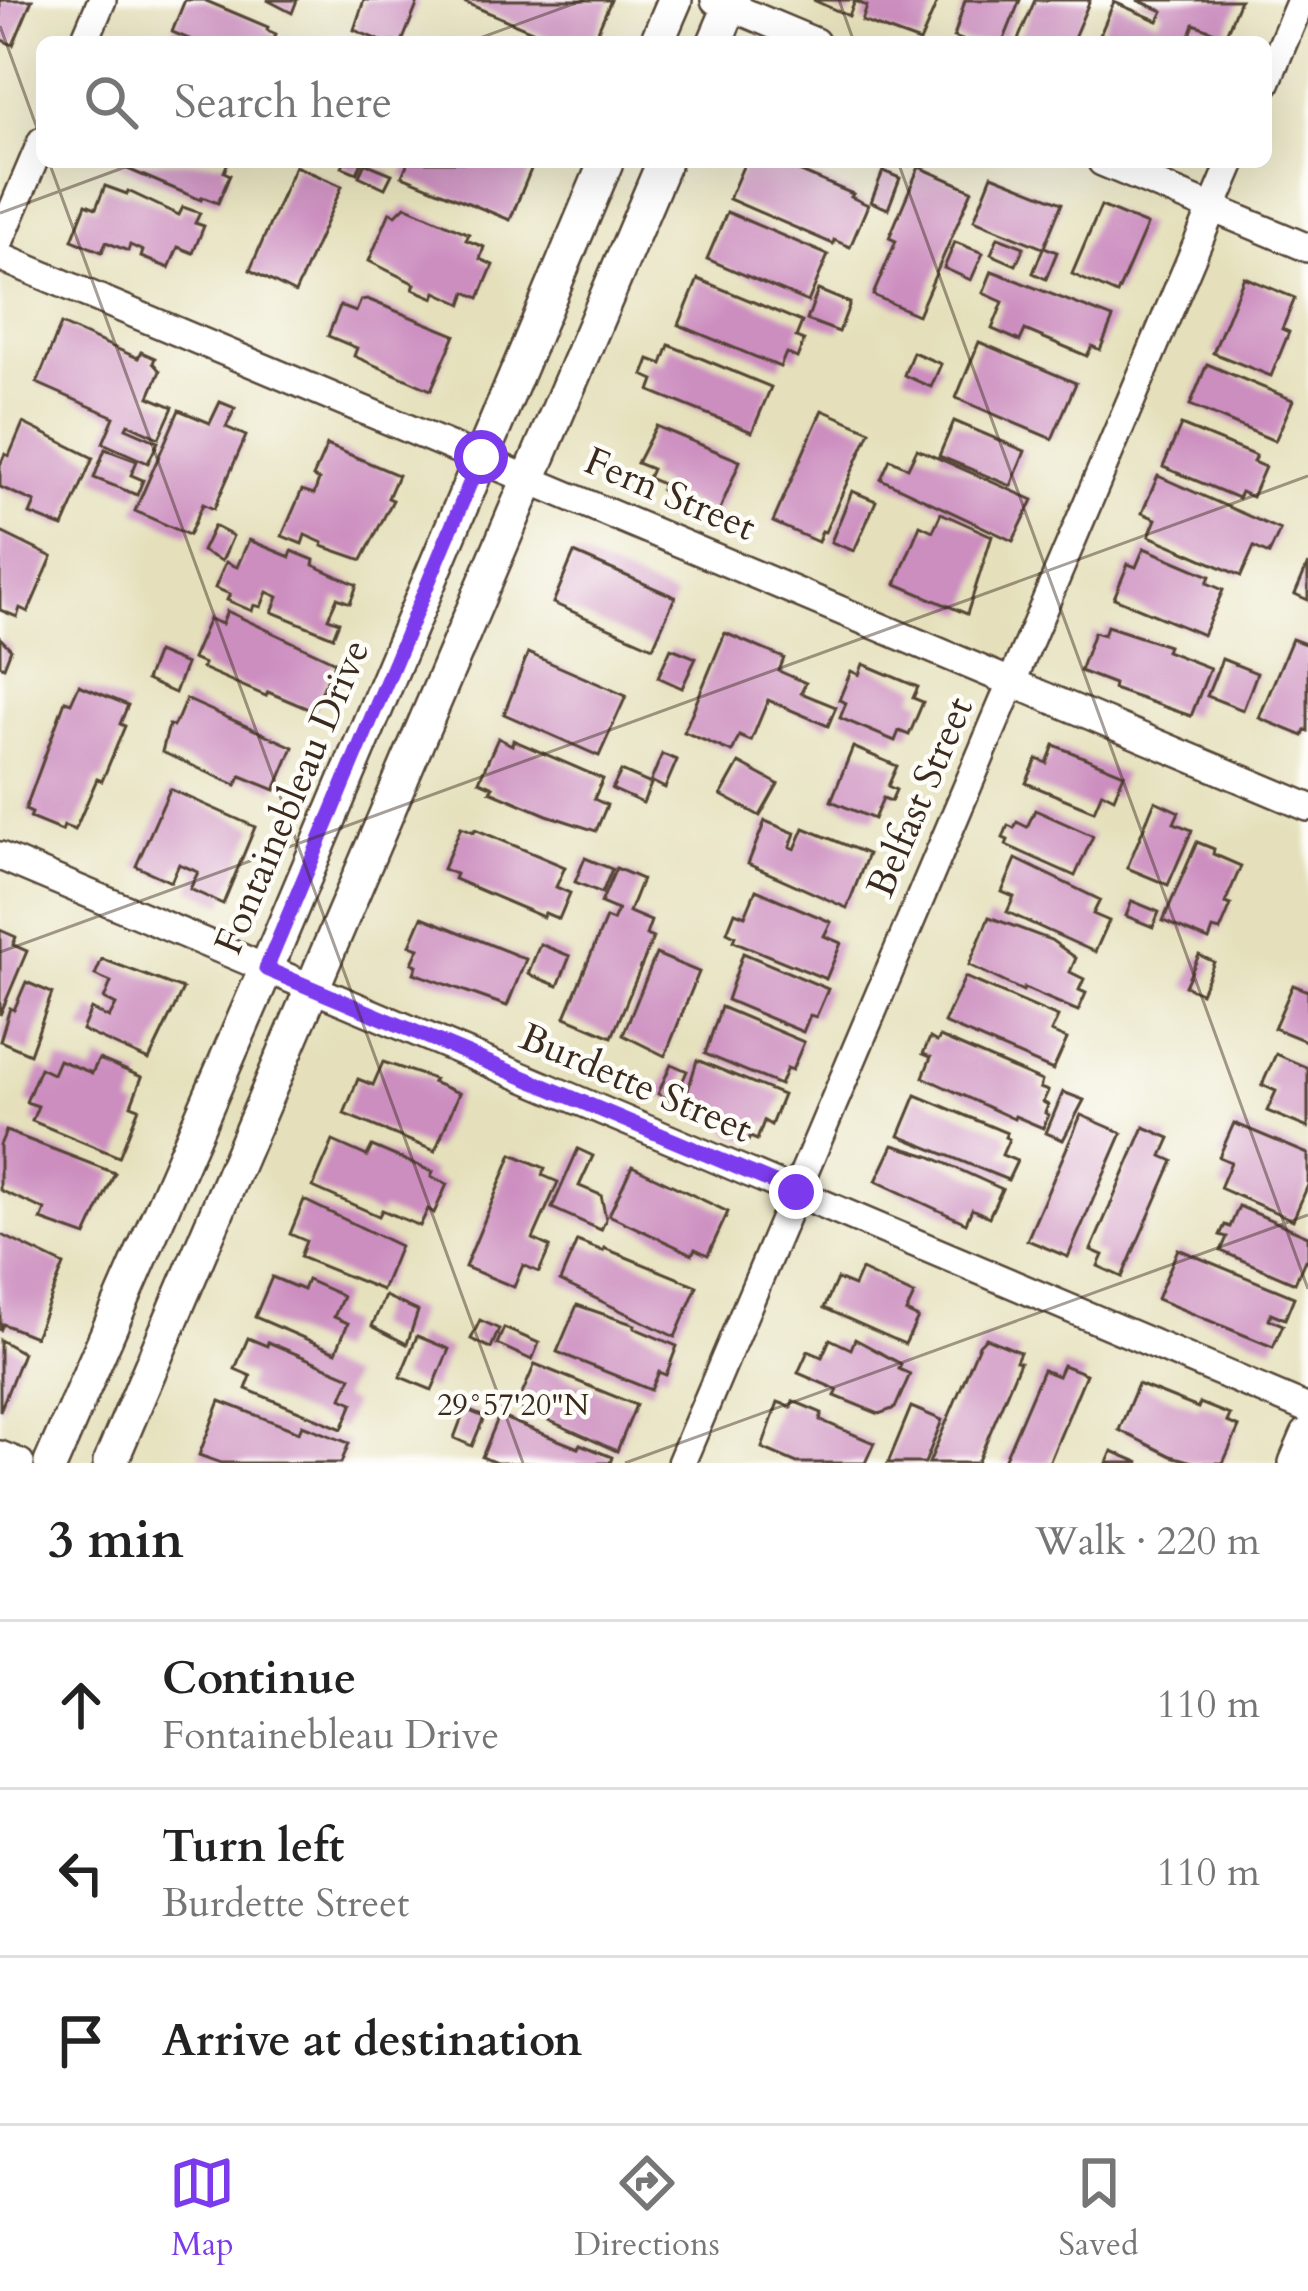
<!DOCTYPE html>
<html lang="en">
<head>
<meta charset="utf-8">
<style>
	:root { --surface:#fff; --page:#f2f2f2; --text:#222; --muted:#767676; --line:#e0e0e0; --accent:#7c3aed }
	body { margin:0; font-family:Cardo,serif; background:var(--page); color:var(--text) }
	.stop { position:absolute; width:36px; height:36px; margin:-27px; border:9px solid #7c3aed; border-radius:50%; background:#fff }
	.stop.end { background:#7c3aed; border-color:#fff; box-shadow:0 3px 12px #0008 }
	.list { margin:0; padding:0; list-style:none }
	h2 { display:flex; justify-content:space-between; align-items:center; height:156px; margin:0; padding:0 48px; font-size:51px }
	h2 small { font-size:39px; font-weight:400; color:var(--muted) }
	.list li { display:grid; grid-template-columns:78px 1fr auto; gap:36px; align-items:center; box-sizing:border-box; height:168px; padding:0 48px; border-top:3px solid var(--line) }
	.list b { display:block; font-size:45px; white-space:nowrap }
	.list p { margin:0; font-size:39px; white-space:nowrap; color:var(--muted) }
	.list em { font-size:39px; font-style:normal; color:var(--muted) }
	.icon { flex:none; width:66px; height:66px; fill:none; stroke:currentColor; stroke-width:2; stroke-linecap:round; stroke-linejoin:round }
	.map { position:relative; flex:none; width:1308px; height:1463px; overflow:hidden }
	.search { position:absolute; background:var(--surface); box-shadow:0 12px 48px #0002; left:36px; right:36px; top:36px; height:132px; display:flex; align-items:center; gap:30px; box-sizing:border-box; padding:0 42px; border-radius:18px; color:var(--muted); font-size:45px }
	.sheet { height:660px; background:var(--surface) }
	nav { display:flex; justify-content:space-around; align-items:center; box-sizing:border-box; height:168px; border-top:3px solid var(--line); background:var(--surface); font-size:33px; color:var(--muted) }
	nav a { display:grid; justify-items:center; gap:6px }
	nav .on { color:var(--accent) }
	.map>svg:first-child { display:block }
	.building { fill:#cc8dbf }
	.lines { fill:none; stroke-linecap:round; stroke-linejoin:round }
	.minor-casing { stroke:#544536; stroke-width:32 }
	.tertiary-casing { stroke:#544536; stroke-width:38 }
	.minor { stroke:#fff; stroke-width:27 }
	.tertiary { stroke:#fff; stroke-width:33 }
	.route { stroke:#7c3aed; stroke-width:15 }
	.ticks { fill:none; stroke:#3b2a1e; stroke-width:3; stroke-opacity:0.45 }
	.labels { text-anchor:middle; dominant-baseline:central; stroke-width:9; stroke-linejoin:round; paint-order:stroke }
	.street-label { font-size:39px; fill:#3b2a1e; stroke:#fdfcf7 }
	.ticks-label { font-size:30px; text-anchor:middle; fill:#3b2a1e; stroke:#fdfcf7; stroke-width:9; stroke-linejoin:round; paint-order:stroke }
</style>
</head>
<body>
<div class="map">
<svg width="1308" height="1463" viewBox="0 0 1308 1463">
	<rect width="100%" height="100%" fill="#fdfcf7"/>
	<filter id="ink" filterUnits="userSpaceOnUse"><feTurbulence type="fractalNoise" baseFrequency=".00833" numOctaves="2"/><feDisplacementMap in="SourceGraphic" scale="24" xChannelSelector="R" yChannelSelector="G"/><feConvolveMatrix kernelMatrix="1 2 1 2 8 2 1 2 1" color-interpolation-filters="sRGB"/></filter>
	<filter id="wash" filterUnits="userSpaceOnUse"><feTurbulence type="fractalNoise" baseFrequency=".004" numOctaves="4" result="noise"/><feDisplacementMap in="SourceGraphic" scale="48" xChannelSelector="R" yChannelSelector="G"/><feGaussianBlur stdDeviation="2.7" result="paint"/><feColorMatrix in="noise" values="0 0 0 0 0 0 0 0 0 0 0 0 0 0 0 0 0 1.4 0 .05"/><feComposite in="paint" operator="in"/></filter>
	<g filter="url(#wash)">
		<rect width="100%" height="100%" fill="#e5e0bb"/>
		<g id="blocks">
			<g class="building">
				<path d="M0,0H32L13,45L0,39Z"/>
				<path d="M185,0H204L268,27L267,30L276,34L273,42H196L172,32Z"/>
				<path d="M267,0H297L292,13Z"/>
				<path d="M364,0H419L402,42H383L354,30Z"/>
				<path d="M459,0H611L593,42H558Z"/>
				<path d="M813,0H938L920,42L862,21L867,6L855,1L849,16Z"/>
				<path d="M965,0H1020L1003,42H967L954,37Z"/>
				<path d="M1035,0H1090L1072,42H1017Z"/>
				<path d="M1137,0H1240L1225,36L1194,24L1190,35L1206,42H1097L1114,2L1158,21L1163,11Z"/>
				<path d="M111,162H228L224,172L230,175L218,203L202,197L201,200Z"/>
				<path d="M344,162H362L357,173L342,167Z"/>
				<path d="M408,162H534L510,220L402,176Z"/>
				<path d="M745,162H778L853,194L851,197L868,205L850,247L834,240L833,244L729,199Z"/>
				<path d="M365,163L392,174L385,188L359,176Z"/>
				<path d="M295,166L342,186L295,293L250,270Z"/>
				<path d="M919,167L972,190L918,315L873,295L896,241L889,238Z"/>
				<path d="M883,171L900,178L888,209L871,202Z"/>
				<path d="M992,175L1062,203L1044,247L1057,252L1046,279L1033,273L1043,248L974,220Z"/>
				<path d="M105,186L127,194L128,191L179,215L183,207L200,213L195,223L204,226L193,253L178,247L169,268L141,257L143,251L130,245L128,251L106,242L102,252L72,240L86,204L96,208Z"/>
				<path d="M405,206L469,234L466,240L484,247L480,259L493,265L479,298L466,292L462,304L436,292L434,298L413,289L415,284L369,261L390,212L396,215Z"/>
				<path d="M1101,206L1147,225L1117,294L1072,274Z"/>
				<path d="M727,212L828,255L808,302L707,259Z"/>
				<path d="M998,237L1024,247L1016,265L991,254Z"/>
				<path d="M955,242L983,253L971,280L944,268Z"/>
				<path d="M992,271L1113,318L1100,350L1092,346L1087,356L1025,330L1020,341L992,329L1003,302L983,293Z"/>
				<path d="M1244,277L1295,298L1282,329L1289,332L1271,376L1213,353Z"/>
				<path d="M698,279L802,322L796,337L804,340L797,358L786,353L780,367L679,325Z"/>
				<path d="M818,290L850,303L839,332L807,320Z"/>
				<path d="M367,299L455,335L431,390L354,356L357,348L328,336L340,306L356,312L361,300Z"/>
				<path d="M61,324L138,358L141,352L155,358L153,363L160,371L149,397L173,407L159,438L128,424L126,428L158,442L148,463L103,443L114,417L37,383Z"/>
				<path d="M979,342L1076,383L1052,439L956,398Z"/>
				<path d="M669,345L771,387L752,432L650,391L654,380L643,375L649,359L662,364Z"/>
				<path d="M913,352L941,364L931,387L904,375Z"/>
				<path d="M1207,364L1293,400L1275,441L1190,405Z"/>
				<path d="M220,402L235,408L226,427L246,436L214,509L203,504L189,535L135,511L179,410L210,423Z"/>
				<path d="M822,410L870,431L825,532L822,531L818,542L773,522Z"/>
				<path d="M954,421L1025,451L1011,486L939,456Z"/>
				<path d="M23,423L93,458L63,527L30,514L35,502L0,487V465L5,454L9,456Z"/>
				<path d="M1181,425L1256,456L1253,462L1265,467L1252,497L1241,492L1238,498L1163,467Z"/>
				<path d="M656,426L740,461L718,514L661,490L663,484L648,478L652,469L637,463Z"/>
				<path d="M327,445L398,475L388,498L393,500L362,560L322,546L323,543L305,535L302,544L282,536L302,490L314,494L319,480L313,477Z"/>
				<path d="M105,449L137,461L131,475L143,480L137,495L94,478Z"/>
				<path d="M917,449L1033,500L1013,541L881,479L890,459L908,468Z"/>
				<path d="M1158,476L1280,530L1269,554L1254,547L1241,576L1149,536L1156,519L1142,513Z"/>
				<path d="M852,491L876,501L854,551L831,542Z"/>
				<path d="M941,513L992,536L967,614L896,584L920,525L933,531Z"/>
				<path d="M214,526L233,536L222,561L202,551Z"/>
				<path d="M3,533L52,557L28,612L20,608L17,617L0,610V535Z"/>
				<path d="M249,540L290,557L292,551L314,560L313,565L357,585L350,603L337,598L328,618L339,622L333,637L272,612L278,597L267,592L261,607L254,605L252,611L227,600L230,594L215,588L226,562L237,567Z"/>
				<path d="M1144,548L1210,576L1207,583L1223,590L1203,635L1114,598L1128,564L1136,567Z"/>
				<path d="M574,553L675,597L653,647L553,603Z"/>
				<path d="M1308,564V600L1295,594Z"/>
				<path d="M227,611L335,662L313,711L268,692L266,696L202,668L204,664L192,659L209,619L222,624Z"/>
				<path d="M1107,626L1168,646L1166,651L1210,668L1191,716L1113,689L1114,684L1080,671L1094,632L1104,635Z"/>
				<path d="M725,633L784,658L779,671L806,683L801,693L836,707L828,726L768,700L751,741L739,736L732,752L684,732Z"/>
				<path d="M0,638L11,649L4,667L0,665Z"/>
				<path d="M1292,639L1308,645V731L1305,730L1303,736L1259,718Z"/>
				<path d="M671,648L696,658L682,688L658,677Z"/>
				<path d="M157,652L186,664L175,693L146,680Z"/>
				<path d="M528,653L626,696L599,756L504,714Z"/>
				<path d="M1222,659L1257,673L1243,710L1207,696Z"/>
				<path d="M863,664L918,687L913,698L923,702L909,735L899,731L895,741L840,718L846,703L839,700L851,671L859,675Z"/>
				<path d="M79,685L128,705L120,724L125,726L102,781L97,779L75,830L64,826L62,831L30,818L32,813L25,810L65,701L71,703Z"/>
				<path d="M186,699L293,747L275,790L241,776L236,785L162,752L169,725L173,726L178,718Z"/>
				<path d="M498,738L512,745L513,740L603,779L594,799L607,805L596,831L547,815L490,791L493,787L479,781Z"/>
				<path d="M1054,745L1124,774L1114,798L1102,792L1094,811L1026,783L1037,759L1047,763Z"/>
				<path d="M853,747L897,766L888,786L896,790L891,801L883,798L874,819L831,801Z"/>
				<path d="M662,754L677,760L665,788L651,781Z"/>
				<path d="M739,763L778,784L760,816L721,795Z"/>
				<path d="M621,771L651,784L643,803L612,789Z"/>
				<path d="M170,789L255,827L223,904L190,889L198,872L179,864L171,882L136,866Z"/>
				<path d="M1155,801L1179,812L1174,823L1192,830L1168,885L1127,868Z"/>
				<path d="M1035,810L1093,836L1075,876L1006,845L1008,840L1003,838L1008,825L1014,828L1017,822L1027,827Z"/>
				<path d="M765,821L795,833L790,847L795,849L804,828L868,854L847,908L748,864Z"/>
				<path d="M461,827L474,832L475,829L565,867L556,887L570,893L559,919L545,913L543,917L454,879L456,874L443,869Z"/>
				<path d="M1197,842L1214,849L1213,854L1241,866L1225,903L1231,905L1220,931L1213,929L1209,940L1163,921Z"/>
				<path d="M585,858L612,869L602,893L575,882Z"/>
				<path d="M1016,859L1100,900L1093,914L1109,921L1095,952L1007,912L1014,897L1002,892Z"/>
				<path d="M616,868L642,879L629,912L651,921L646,935L653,938L612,1037L565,1017L606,918L613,921L618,910L601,903Z"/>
				<path d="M756,890L831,922L824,936L841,943L826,979L733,941L735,936L727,932L735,912L745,916Z"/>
				<path d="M1132,901L1159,912L1153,927L1126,916Z"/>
				<path d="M422,917L526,959L507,1006L414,973L417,965L412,963L419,948L410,945Z"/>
				<path d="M989,917L1051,940L1076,958L1070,972L1084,979L1079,990L1086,993L1078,1011L1024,988L1023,991L969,965Z"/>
				<path d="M0,930L16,937L13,945L27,951L0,1015Z"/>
				<path d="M540,944L570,956L558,986L528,974Z"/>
				<path d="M743,953L828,989L816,1017L810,1015L803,1032L727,1000Z"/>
				<path d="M656,954L699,972L665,1056L623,1035Z"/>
				<path d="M1199,955L1214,962L1201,993L1185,986Z"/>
				<path d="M102,959L183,989L149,1060L82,1030L91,1009L109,1018L116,1005L104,999L111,982L95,975Z"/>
				<path d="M965,977L1058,1017L1051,1032L1067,1039L1053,1070L944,1023Z"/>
				<path d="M26,982L52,993L30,1054L0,1041L10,1008L14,1010Z"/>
				<path d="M1293,985L1308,991V1042L1274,1028Z"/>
				<path d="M721,1007L804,1042L792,1070L787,1068L780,1085L705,1054Z"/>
				<path d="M940,1037L1042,1081L1040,1088L1048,1091L1043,1102L1048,1105L1045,1113L1049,1115L1043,1128L1015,1116L1014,1119L923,1077L931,1057L923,1054L930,1038L937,1042Z"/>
				<path d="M1276,1054L1308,1068V1128L1267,1111L1276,1091L1262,1085Z"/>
				<path d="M99,1059L142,1077L131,1105L139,1108L119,1157L32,1121L38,1106L26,1102L40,1068L53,1074L59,1060L92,1073Z"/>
				<path d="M697,1060L783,1095L771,1125L764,1121L757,1140L750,1137L748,1141L727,1132L729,1127L683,1107Z"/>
				<path d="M383,1062L434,1079L432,1082L459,1093L435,1151L344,1114L358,1079L373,1085Z"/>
				<path d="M671,1064L687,1071L674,1101L658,1094Z"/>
				<path d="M1063,1092L1084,1100L1063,1140L1046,1133Z"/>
				<path d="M916,1095L1007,1133L1005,1137L1009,1139L1002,1155L1017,1161L1008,1180L899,1136Z"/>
				<path d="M1081,1115L1122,1133L1068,1257L1027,1240Z"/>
				<path d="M1234,1123L1308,1154V1185L1293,1220L1220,1188L1231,1162L1219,1157Z"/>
				<path d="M1144,1127L1170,1138L1162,1156L1173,1161L1122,1277L1098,1266L1103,1255L1091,1250Z"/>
				<path d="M6,1131L115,1173L86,1236L41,1220L45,1210L0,1190V1145Z"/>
				<path d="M333,1141L367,1156L372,1146L433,1172L431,1177L447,1184L434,1213L428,1209L420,1226L382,1210L379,1216L313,1187Z"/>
				<path d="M893,1145L929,1156L1002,1189L989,1217L972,1209L966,1223L876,1181Z"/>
				<path d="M578,1149L593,1156L579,1186L601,1195L606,1219L601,1230L552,1208Z"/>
				<path d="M512,1154L545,1168L542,1175L558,1182L533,1239L550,1247L539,1272L523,1265L514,1287L465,1267Z"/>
				<path d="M632,1166L728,1212L708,1255L695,1249L692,1254L609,1215Z"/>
				<path d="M304,1200L400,1246L382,1290L300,1257L306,1241L290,1234Z"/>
				<path d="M1239,1206L1308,1236V1262L1305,1260L1295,1283L1221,1251L1227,1237L1220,1235L1225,1225L1230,1227Z"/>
				<path d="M0,1234L64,1265L35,1337L3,1324L0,1331Z"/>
				<path d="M577,1241L603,1251L604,1248L697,1286L675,1337L560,1281Z"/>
				<path d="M1178,1249L1294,1297L1285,1319L1271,1313L1269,1319L1283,1325L1273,1347L1157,1299Z"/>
				<path d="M861,1270L914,1295L906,1312L918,1318L905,1344L824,1308L837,1279L854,1286Z"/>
				<path d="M272,1277L303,1290L307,1280L343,1296L334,1317L348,1323L336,1352L255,1317Z"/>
				<path d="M385,1296L418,1311L407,1344L372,1326Z"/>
				<path d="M577,1305L635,1325L634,1328L677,1346L666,1375L659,1372L651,1390L557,1352Z"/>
				<path d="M480,1320L499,1329L491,1348L471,1339Z"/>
				<path d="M504,1328L539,1343L532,1360L497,1344Z"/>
				<path d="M417,1336L449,1349L432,1390L400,1377Z"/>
				<path d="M248,1338L267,1346L268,1342L351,1377L342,1398L353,1403L342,1429L246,1389L251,1376L235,1369Z"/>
				<path d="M986,1338L1020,1352L1016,1361L1020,1362L977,1463H929L979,1345Z"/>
				<path d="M830,1339L851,1349L855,1339L901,1364L899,1369L910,1374L895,1408L879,1414L835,1396L838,1390L798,1373L808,1351L822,1357Z"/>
				<path d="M0,1340L23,1353L0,1411Z"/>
				<path d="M535,1364L636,1405L617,1451L517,1406Z"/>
				<path d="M1063,1365L1086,1374L1049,1463H1003L1043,1370L1058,1376Z"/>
				<path d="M1138,1384L1198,1408L1200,1403L1230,1415L1227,1422L1239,1427L1223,1463H1196L1171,1456L1119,1430Z"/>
				<path d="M220,1401L299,1432L302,1425L349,1443L341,1463H221L199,1455Z"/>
				<path d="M793,1401L822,1413L820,1420L874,1443L865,1463H797L762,1448L778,1402L791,1407Z"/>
				<path d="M911,1407L942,1420L925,1463H888Z"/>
				<path d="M465,1409L484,1417L472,1446L454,1438Z"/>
				<path d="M499,1416L578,1448L580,1444L612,1457L610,1463H496L482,1457Z"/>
				<path d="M1112,1451L1140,1463H1107Z"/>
			</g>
		</g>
	</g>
	<g filter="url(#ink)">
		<use href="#blocks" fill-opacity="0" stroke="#544536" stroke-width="3"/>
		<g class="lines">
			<defs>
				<g id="minor">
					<path d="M715,0L815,42"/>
					<path d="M84,42L102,0"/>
					<path d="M1266,83L1301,0"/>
					<path d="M1102,162L1308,248"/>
					<path d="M0,240L42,141"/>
					<path d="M0,257L1308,807"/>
					<path d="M0,856L1308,1409"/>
					<path d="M0,1455L20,1463"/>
					<path d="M681,1463L1232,162"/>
				</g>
				<g id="tertiary">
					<path d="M657,42L675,0"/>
					<path d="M715,42L733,0"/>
					<path d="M51,1463L266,969L606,162"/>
					<path d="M110,1463L664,162"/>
					<path d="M1296,1463L1308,1435"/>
				</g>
			</defs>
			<use href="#minor" class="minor-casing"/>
			<use href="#tertiary" class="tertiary-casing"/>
			<use href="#minor" class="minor"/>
			<use href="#tertiary" class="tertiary"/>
		</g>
	</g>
	<g class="lines" filter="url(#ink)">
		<path class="route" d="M481,457L266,969L796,1192"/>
	</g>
	<path class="ticks" d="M839,0L854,42M0,26L42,142M469,42L584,0M49,162L523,1463M898,162L1308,1289M0,213L139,162M0,952L1308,476M625,1463L1308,1215"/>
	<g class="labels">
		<g class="street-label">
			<text transform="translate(670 494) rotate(23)">Fern Street</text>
			<text transform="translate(292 797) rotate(-67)">Fontainebleau Drive</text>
			<text transform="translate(920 797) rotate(-67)">Belfast Street</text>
			<text transform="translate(636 1083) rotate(23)">Burdette Street</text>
		</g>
	</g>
	<g class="ticks-label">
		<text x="513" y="1415">29°57'20"N</text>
	</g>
</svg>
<div class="stop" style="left:481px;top:457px"></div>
<div class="stop end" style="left:796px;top:1192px"></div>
<div class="search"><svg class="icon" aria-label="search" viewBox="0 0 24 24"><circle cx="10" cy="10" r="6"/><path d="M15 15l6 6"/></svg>Search here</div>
</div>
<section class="sheet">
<h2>3 min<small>Walk · 220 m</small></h2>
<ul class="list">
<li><svg class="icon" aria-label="ahead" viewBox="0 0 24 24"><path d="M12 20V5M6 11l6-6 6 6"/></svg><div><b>Continue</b><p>Fontainebleau Drive</p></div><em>110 m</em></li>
<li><svg class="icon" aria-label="left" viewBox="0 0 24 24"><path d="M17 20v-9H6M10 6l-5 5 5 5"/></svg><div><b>Turn left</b><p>Burdette Street</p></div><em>110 m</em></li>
<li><svg class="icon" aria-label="arrive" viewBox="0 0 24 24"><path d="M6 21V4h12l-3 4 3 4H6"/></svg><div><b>Arrive at destination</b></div></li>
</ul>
</section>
<nav>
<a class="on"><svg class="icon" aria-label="map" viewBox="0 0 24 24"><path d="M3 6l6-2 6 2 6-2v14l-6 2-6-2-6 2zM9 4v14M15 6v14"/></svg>Map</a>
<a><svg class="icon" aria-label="directions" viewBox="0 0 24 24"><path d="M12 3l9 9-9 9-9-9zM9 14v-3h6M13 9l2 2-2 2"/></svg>Directions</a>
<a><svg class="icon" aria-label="saved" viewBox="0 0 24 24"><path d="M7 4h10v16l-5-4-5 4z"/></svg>Saved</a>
</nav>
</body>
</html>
